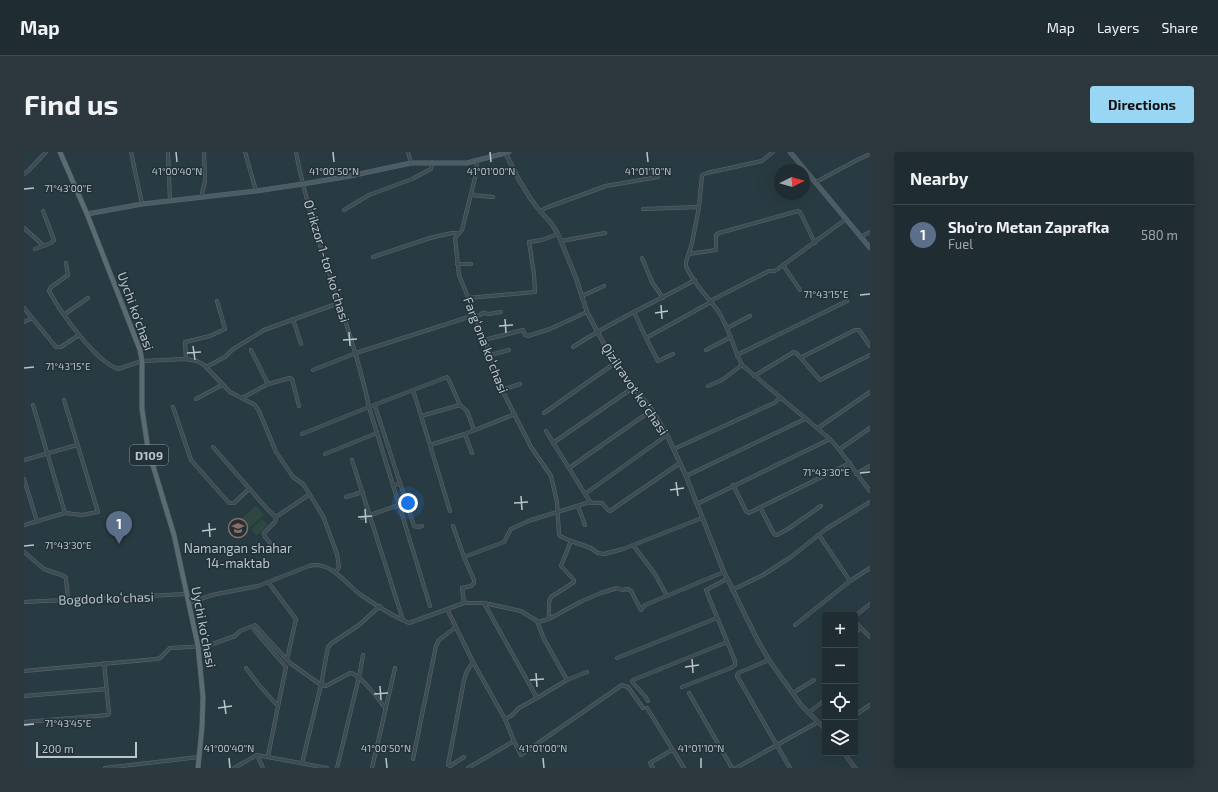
<!DOCTYPE html>
<html lang="en">
<head>
<meta charset="utf-8">
<style>
	:root { --surface:#1f2c32; --page:#2c383e; --text:#f1f3f6; --muted:#a1a7ac; --line:#3c484d; --accent:#98d6f3 }
	body { margin:0; font-family:"Exo 2",sans-serif; background:var(--page); color:var(--text) }
	.controls { position:absolute; right:12px; bottom:12px; display:grid; overflow:hidden; border-radius:4px; box-shadow:0 4px 16px #0002 }
	.controls button { width:36px; height:36px; display:grid; place-items:center; padding:0; border:0; border-bottom:1px solid var(--line); background:var(--surface); color:var(--text); font:20px sans-serif }
	.compass { position:absolute; left:750px; top:12px; width:36px; height:36px; border-radius:50%; background:var(--surface); box-shadow:0 4px 16px #0002; rotate:85deg }
	.scale { position:absolute; left:12px; bottom:10px; width:101px; box-sizing:border-box; padding-left:4px; border:2px solid #bac6cc; border-top:0; font-size:11px; line-height:14px; white-space:nowrap; color:#bac6cc; -webkit-text-stroke:3px #223138; paint-order:stroke }
	.you { position:absolute; left:384px; top:351px; width:14px; height:14px; margin:-10px; border:3px solid #fff; border-radius:50%; background:#1a73e8; box-shadow:0 0 0 6px #1a73e833 }
	.badge { display:grid; place-items:center; width:26px; height:26px; border-radius:50%; background:var(--accent); color:#fff; font-size:13px; font-weight:700 }
	.pin { position:absolute; translate:-50% -33px; filter:drop-shadow(0 1px 2px #0008) }
	.pin::after { content:''; position:absolute; top:21px; width:14px; height:12px; background:inherit; clip-path:polygon(0 0,100% 0,50% 100%) }
	.list { margin:0; padding:0; list-style:none }
	h2 { display:flex; justify-content:space-between; align-items:center; height:52px; margin:0; padding:0 16px; font-size:17px }
	h2 small { font-size:13px; font-weight:400; color:var(--muted) }
	.list li { display:grid; grid-template-columns:26px 1fr auto; gap:12px; align-items:center; box-sizing:border-box; height:60px; padding:0 16px; border-top:1px solid var(--line) }
	.list b { display:block; font-size:15px; white-space:nowrap }
	.list p { margin:0; font-size:13px; white-space:nowrap; color:var(--muted) }
	.list em { font-size:13px; font-style:normal; color:var(--muted) }
	.icon { flex:none; width:22px; height:22px; fill:none; stroke:currentColor; stroke-width:2; stroke-linecap:round; stroke-linejoin:round }
	.map { position:relative; flex:none; width:846px; height:616px; overflow:hidden; border-radius:4px }
	header { display:flex; align-items:center; gap:24px; box-sizing:border-box; height:56px; padding:0 20px; background:var(--surface); border-bottom:1px solid var(--line) }
	header strong { font-size:19px }
	nav { display:flex; gap:22px; margin-inline-start:auto; font-size:14px }
	.intro { display:flex; align-items:center; justify-content:space-between; box-sizing:border-box; height:96px; padding:0 24px }
	h1 { margin:0; font-size:28px }
	.button { padding:10px 18px; border-radius:4px; background:var(--accent); color:#111; font-size:14px; font-weight:700 }
	main { display:flex; gap:24px; padding:0 24px }
	aside { flex:1; background:var(--surface); border-radius:4px; box-shadow:0 4px 16px #0002 }
	.map>svg:first-child { display:block }
	.pitch { fill:#2e4741 }
	.lines { fill:none; stroke-linecap:round; stroke-linejoin:round }
	.minor-casing { stroke:#5b6970; stroke-width:4 }
	.tertiary-casing { stroke:#5b6970; stroke-width:4.5 }
	.secondary-casing { stroke:#5b6970; stroke-width:5 }
	.primary-casing { stroke:#4a585f; stroke-width:5.5 }
	.minor { stroke:#3d4c52; stroke-width:3 }
	.tertiary { stroke:#3d4c52; stroke-width:3.5 }
	.secondary { stroke:#4b5c65; stroke-width:4 }
	.primary { stroke:#5b6b72; stroke-width:4.5 }
	.ticks { fill:none; stroke:#bac6cc; stroke-width:1.5 }
	.labels { text-anchor:middle; dominant-baseline:central; stroke-width:3; stroke-linejoin:round; paint-order:stroke }
	.shield { fill:#223138; stroke:#8c99a0; stroke-width:1 }
	.shield-label { font-size:12px; font-weight:bold; fill:#bac6cc }
	.street-label { font-size:13px; fill:#bac6cc; stroke:#223138 }
	.poi-label { font-size:13px; fill:#bac6cc; stroke:#223138 }
	.ticks-label { font-size:10px; text-anchor:middle; fill:#bac6cc; stroke:#223138; stroke-width:3; stroke-linejoin:round; paint-order:stroke }
</style>
</head>
<body>
<header>
<strong>Map</strong>
<nav><a>Map</a><a>Layers</a><a>Share</a></nav>
</header>
<div class="intro"><h1>Find us</h1><a class="button">Directions</a></div>
<main>
<div class="map">
<svg width="846" height="616" viewBox="0 0 846 616">
	<rect width="100%" height="100%" fill="#293b42"/>
	<g class="pitch">
		<path d="M232,354L240,363L224,377L216,368Z"/>
		<path d="M238,367L244,373L233,383L227,377Z"/>
	</g>
	<g class="lines">
		<defs>
			<g id="minor">
				<path d="M107,0L118,52"/>
				<path d="M144,0L146,49"/>
				<path d="M221,0L232,39"/>
				<path d="M272,0C281,48 296,95 312,141C325,179 337,216 345,255L423,225L425,228L436,253L443,259L450,278"/>
				<path d="M384,0L387,11"/>
				<path d="M749,0L738,9L683,21L678,23L675,55L668,91L662,110V114C668,130 684,145 694,159C705,176 709,195 718,213L806,287C821,303 832,322 846,339"/>
				<path d="M453,9L451,26L438,78L431,86L435,123L452,165L460,188L465,198L476,234L507,295L527,324L533,350L535,382L536,384L547,389"/>
				<path d="M0,22L4,19L22,0"/>
				<path d="M792,30L835,7L846,2"/>
				<path d="M447,43L469,45"/>
				<path d="M177,46L181,29L180,0"/>
				<path d="M619,57L675,55"/>
				<path d="M320,58L345,43L388,27L407,17L408,10"/>
				<path d="M516,59L524,55L582,34L634,25"/>
				<path d="M0,76L20,94"/>
				<path d="M836,85L846,80"/>
				<path d="M537,89L581,81"/>
				<path d="M11,97L27,91L30,88L19,59"/>
				<path d="M665,102L692,98V83L695,81L774,59L776,60L791,91"/>
				<path d="M349,105L406,86L428,81H435"/>
				<path d="M618,106L628,130L639,146"/>
				<path d="M42,111L44,123L27,135L25,139C37,161 71,209 94,217L118,209L162,207L173,209L180,213L206,240L231,253L235,259L252,300L269,325L279,332L283,338L299,364L313,402L315,415L312,420"/>
				<path d="M433,112H447"/>
				<path d="M759,113L776,138"/>
				<path d="M558,144L580,134"/>
				<path d="M444,146L511,140L510,122L505,90L518,88L534,82"/>
				<path d="M686,149L745,119H751L822,67"/>
				<path d="M0,156L32,195H37L55,183"/>
				<path d="M610,160L622,186"/>
				<path d="M41,162L64,146"/>
				<path d="M452,165L459,161L465,162L477,160"/>
				<path d="M269,167L277,192"/>
				<path d="M0,170L8,166"/>
				<path d="M703,176L726,164"/>
				<path d="M460,188L499,178L501,183L504,184L526,177L563,160"/>
				<path d="M549,195C588,169 630,151 671,128"/>
				<path d="M227,198L244,232"/>
				<path d="M682,198L707,185"/>
				<path d="M649,202L634,209L622,186L687,150"/>
				<path d="M466,203L485,198"/>
				<path d="M713,203L823,149"/>
				<path d="M776,205L796,228L846,203"/>
				<path d="M162,207L161,190L186,184L201,177L193,149"/>
				<path d="M182,215L201,205L208,198L240,178L315,151"/>
				<path d="M289,218L332,201L451,163"/>
				<path d="M730,224L770,200L772,201L776,205H778L831,178H835L846,194"/>
				<path d="M684,234L698,228L718,213"/>
				<path d="M389,238L406,293L441,282"/>
				<path d="M478,238L496,232"/>
				<path d="M218,246L244,232L266,226L268,227L275,254"/>
				<path d="M172,247L198,233"/>
				<path d="M9,253L41,361"/>
				<path d="M351,254L376,331L369,334"/>
				<path d="M149,255L167,308L205,351H210L225,337"/>
				<path d="M520,261L591,211"/>
				<path d="M397,264L436,253"/>
				<path d="M794,276L846,240"/>
				<path d="M522,279L561,342L643,283"/>
				<path d="M278,282L345,255L406,454"/>
				<path d="M529,291L610,235"/>
				<path d="M406,293L426,359"/>
				<path d="M189,295L245,359L252,365L286,342"/>
				<path d="M650,297L750,251L756,246"/>
				<path d="M816,297L846,276"/>
				<path d="M448,301L441,282L491,262"/>
				<path d="M301,302L353,281"/>
				<path d="M0,308L53,293"/>
				<path d="M328,308L379,468"/>
				<path d="M545,316L628,258"/>
				<path d="M832,322L846,314"/>
				<path d="M662,324L781,267"/>
				<path d="M0,327L13,369"/>
				<path d="M376,331L390,374L394,375L398,374"/>
				<path d="M709,333L722,359L725,361L826,311"/>
				<path d="M561,342C570,356 565,349 578,351L584,358L586,359L656,311"/>
				<path d="M322,345L339,340"/>
				<path d="M673,352L806,287"/>
				<path d="M554,354L561,373"/>
				<path d="M736,355L750,382L753,383L764,377L797,354"/>
				<path d="M338,366L375,353"/>
				<path d="M678,366L599,397L580,402L574,401L567,396L547,389L537,414L550,428V430L527,445L525,450V467L558,449L577,441L593,436L598,438L604,437L607,439L617,458L621,453L700,420"/>
				<path d="M0,373L41,361L58,363L74,360L40,248"/>
				<path d="M429,374L440,405L450,428V431L447,434L438,436L440,451"/>
				<path d="M795,383L826,429"/>
				<path d="M609,393L631,422L643,444"/>
				<path d="M243,399L248,395V393L241,385L240,381L251,370L252,365"/>
				<path d="M0,400L20,417L40,424L42,426L44,448"/>
				<path d="M440,405L480,390L487,377L507,368L566,350"/>
				<path d="M244,430L272,467L263,507"/>
				<path d="M708,438L739,423L767,405L802,377L846,350"/>
				<path d="M0,450L163,442"/>
				<path d="M165,451L188,443L234,434L285,414C306,408 322,432 337,443C350,452 371,465 385,471L440,451H460L497,459L513,469L520,487L543,528"/>
				<path d="M460,451L513,546"/>
				<path d="M423,457L449,510L481,567L490,589L497,603L598,533L604,535L619,556"/>
				<path d="M831,464L846,452"/>
				<path d="M514,470L525,467"/>
				<path d="M831,470L846,485"/>
				<path d="M771,473L826,429L846,416"/>
				<path d="M230,478L262,515L244,604"/>
				<path d="M831,481L836,476"/>
				<path d="M593,506L693,466"/>
				<path d="M745,508L714,521L713,524L766,616"/>
				<path d="M222,516L235,533L254,554"/>
				<path d="M0,519L133,507L136,506L146,496L183,494L211,484L216,479L231,473L266,511L297,533L302,534L326,521C336,521 355,548 362,557"/>
				<path d="M658,535L707,516L711,513V509L682,438L703,427"/>
				<path d="M665,541L708,616"/>
				<path d="M769,541L790,528"/>
				<path d="M0,544L83,537"/>
				<path d="M624,549L621,544L608,530L609,528L703,490"/>
				<path d="M623,556L660,616"/>
				<path d="M784,561L801,548"/>
				<path d="M831,563L846,553"/>
				<path d="M481,567L487,564L495,556L513,546L543,528L563,520"/>
				<path d="M0,570L84,563L85,561L80,511"/>
				<path d="M233,603L239,616"/>
				<path d="M440,605L426,614L424,613L440,528L443,519L449,510"/>
				<path d="M389,607L412,494L415,488L432,475"/>
				<path d="M278,611L297,533L304,495L308,491L335,473L356,454"/>
				<path d="M81,616L175,605"/>
				<path d="M210,616L233,603L303,616"/>
				<path d="M313,616L335,525L339,503"/>
				<path d="M348,616L371,516"/>
				<path d="M444,616L490,589"/>
				<path d="M629,616L626,611L648,598"/>
				<path d="M712,616L794,570"/>
			</g>
			<g id="tertiary">
				<path d="M481,0L494,26L506,46L516,59L527,71L534,82L552,126L563,160L581,194L593,215L628,258L643,283L662,324L699,418L734,489L745,508L777,553L801,577"/>
				<path d="M820,601L831,616"/>
			</g>
			<g id="secondary">
				<path d="M766,0L846,96"/>
				<path d="M63,62L118,52L232,39L279,32L326,24L387,11H443L485,0"/>
			</g>
			<path id="primary" d="M36,0L63,62L116,198L118,209V257L124,297L150,383L174,494L179,545L178,575L174,616"/>
		</defs>
		<use href="#minor" class="minor-casing"/>
		<use href="#tertiary" class="tertiary-casing"/>
		<use href="#secondary" class="secondary-casing"/>
		<use href="#primary" class="primary-casing"/>
		<use href="#minor" class="minor"/>
		<use href="#tertiary" class="tertiary"/>
		<use href="#secondary" class="secondary"/>
		<use href="#primary" class="primary"/>
	</g>
	<path class="ticks" d="M152,0L153,10M309,0L310,10M466,0L467,10M623,0L624,10M0,37L10,36M836,143L846,142M637,153L638,167M631,161L644,159M481,167L482,181M475,174L489,173M325,180L326,194M319,188L333,187M169,194L171,208M163,201L177,200M0,216L10,215M836,321L846,320M652,330L654,344M646,338L660,336M497,344L498,358M490,351L504,350M341,357L342,371M334,365L348,364M185,371L186,385M178,379L192,377M0,394L10,393M668,507L669,521M661,515L675,513M512,521L513,535M506,528L520,527M356,534L357,548M350,542L364,541M200,548L202,562M194,556L208,554M0,573L10,572M205,606L206,616M362,606L363,616M519,606L520,616M677,606V616"/>
	<defs>
		<symbol id="school-ring" viewBox="-11 -11 22 22"><circle r="9.5" fill="#223138" stroke="#8d6e63" stroke-width="1.5"/><path d="M0-5L7-2L0 1L-7-2ZM-4 1L0 2.5L4 1V4Q0 6-4 4Z" fill="#8d6e63"/></symbol>
	</defs>
	<g fill-rule="evenodd">
		<use href="#school-ring" x="203" y="365" width="22" height="22"/>
	</g>
	<g class="labels">
		<rect class="shield" x="106" y="293" width="38" height="20" rx="3"/>
		<g class="shield-label">
			<text x="125" y="303">D109</text>
		</g>
		<g class="street-label">
			<text transform="translate(303 109) rotate(73)">Oʻrikzor 1-tor koʻchasi</text>
			<text transform="translate(112 159) rotate(70)">Uychi ko'chasi</text>
			<text transform="translate(462 193) rotate(69)">Fargʻona koʻchasi</text>
			<text transform="translate(611 237) rotate(56)">Qizilravot koʻchasi</text>
			<text transform="translate(82 446) rotate(-2)">Bogdod koʻchasi</text>
			<text transform="translate(180 475) rotate(79)">Uychi ko'chasi</text>
		</g>
		<g class="poi-label">
			<text x="214" y="396">Namangan shahar<tspan x="214" dy="15">14-maktab</tspan></text>
		</g>
	</g>
	<g class="ticks-label">
		<text x="153" y="23">41°00'40"N</text>
		<text x="310" y="23">41°00'50"N</text>
		<text x="467" y="23">41°01'00"N</text>
		<text x="624" y="23">41°01'10"N</text>
		<text x="44" y="40">71°43'00"E</text>
		<text x="802" y="146">71°43'15"E</text>
		<text x="44" y="218">71°43'15"E</text>
		<text x="802" y="324">71°43'30"E</text>
		<text x="44" y="397">71°43'30"E</text>
		<text x="44" y="575">71°43'45"E</text>
		<text x="205" y="600">41°00'40"N</text>
		<text x="362" y="600">41°00'50"N</text>
		<text x="519" y="600">41°01'00"N</text>
		<text x="677" y="600">41°01'10"N</text>
	</g>
</svg>
<div class="controls">
<button>+</button>
<button>−</button>
<button><svg class="icon" aria-label="locate" viewBox="0 0 24 24"><circle cx="12" cy="12" r="6"/><path d="M12 2v4M12 18v4M2 12h4M18 12h4"/></svg></button>
<button><svg class="icon" aria-label="layers" viewBox="0 0 24 24"><path d="M12 4l9 5-9 5-9-5zM3 14l9 5 9-5"/></svg></button>
</div>
<svg class="compass" viewBox="-18 -18 36 36"><path d="M0-13l5 13h-10z" fill="#e53935"/><path d="M0 13l5-13h-10z" fill="#a1a7ac"/></svg>
<div class="scale">200 m</div>
<div class="you"></div>
<div class="pin badge" style="left:95px;top:392px;background:#5c6f8a">1</div>
</div>
<aside>
<h2>Nearby<small></small></h2>
<ul class="list">
<li><span class="badge" style="background:#5c6f8a">1</span><div><b>Sho'ro Metan Zaprafka</b><p>Fuel</p></div><em>580 m</em></li>
</ul>
</aside>
</main>
</body>
</html>
